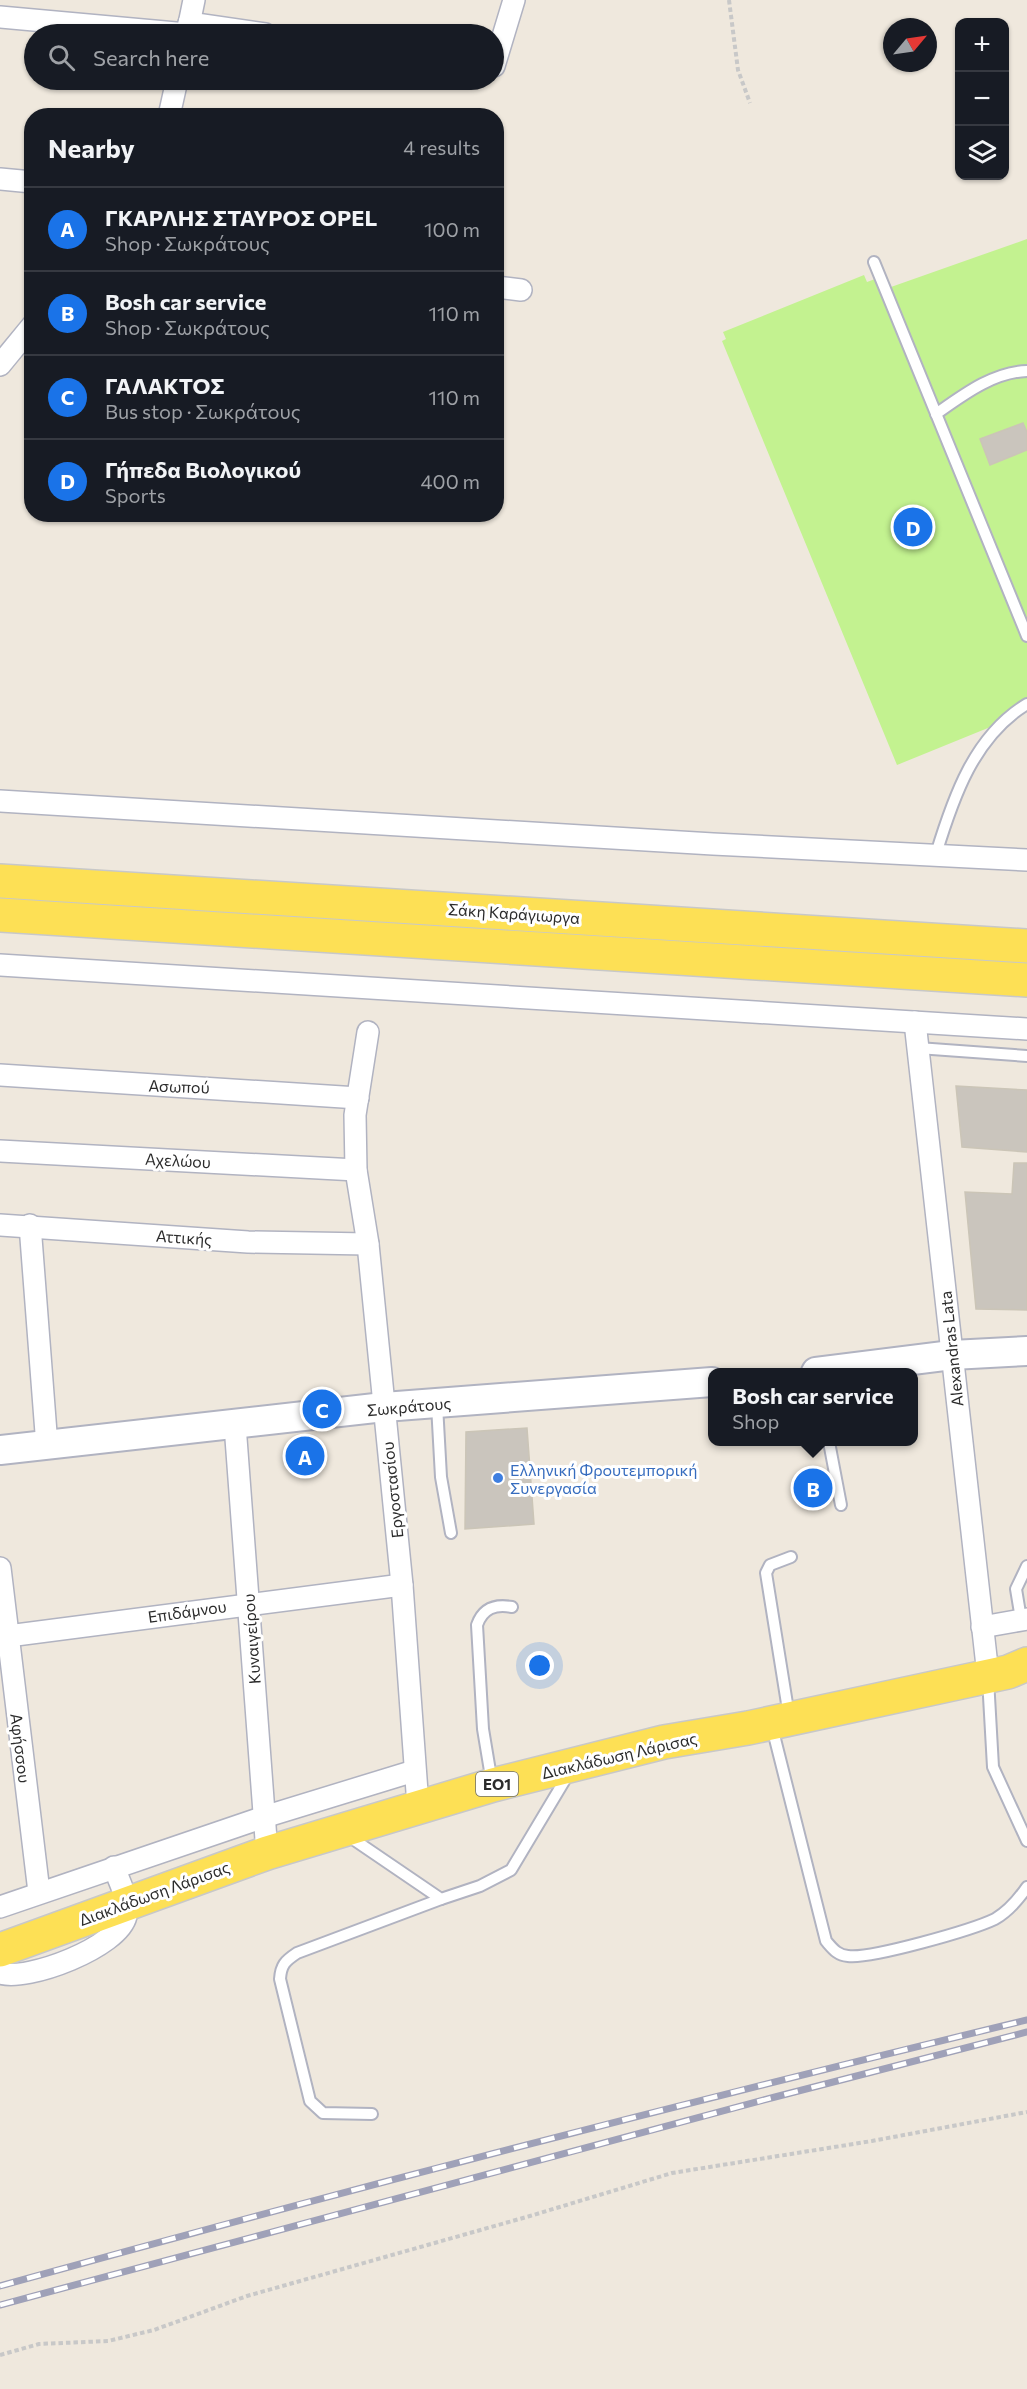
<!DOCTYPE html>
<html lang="en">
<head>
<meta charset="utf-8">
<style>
	:root { --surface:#171b24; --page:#242831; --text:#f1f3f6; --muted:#9ea1a6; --line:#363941; --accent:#1a73e8 }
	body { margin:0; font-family:Commissioner,sans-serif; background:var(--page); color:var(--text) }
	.controls { position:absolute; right:18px; top:18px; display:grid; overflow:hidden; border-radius:12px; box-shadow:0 2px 4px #0004 }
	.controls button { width:54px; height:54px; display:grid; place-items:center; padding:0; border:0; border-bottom:2px solid var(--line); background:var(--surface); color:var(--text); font:30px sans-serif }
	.compass { position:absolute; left:883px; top:18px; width:54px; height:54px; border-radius:50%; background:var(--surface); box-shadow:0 2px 4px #0004; rotate:61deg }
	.you { position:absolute; left:540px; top:1666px; width:21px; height:21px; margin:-15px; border:4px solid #fff; border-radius:50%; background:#1a73e8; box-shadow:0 0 0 9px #1a73e833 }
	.badge { display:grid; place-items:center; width:39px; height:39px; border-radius:50%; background:var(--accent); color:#fff; font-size:20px; font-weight:700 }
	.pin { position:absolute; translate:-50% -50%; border:3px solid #fff; box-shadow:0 2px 6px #0006 }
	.popup { position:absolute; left:708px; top:1368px; width:210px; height:78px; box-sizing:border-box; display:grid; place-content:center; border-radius:12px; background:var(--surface); filter:drop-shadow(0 2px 4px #0005); font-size:20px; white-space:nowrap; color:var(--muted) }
	.popup b { font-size:22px; color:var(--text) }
	.popup::after { content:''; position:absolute; left:50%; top:100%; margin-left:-12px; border:12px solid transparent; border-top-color:var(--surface) }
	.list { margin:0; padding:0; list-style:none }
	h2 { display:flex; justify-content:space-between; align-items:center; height:78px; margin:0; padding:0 24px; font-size:26px }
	h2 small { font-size:20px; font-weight:400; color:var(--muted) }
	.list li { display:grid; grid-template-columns:39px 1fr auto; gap:18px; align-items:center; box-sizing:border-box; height:84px; padding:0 24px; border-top:2px solid var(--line) }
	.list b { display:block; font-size:22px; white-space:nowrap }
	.list p { margin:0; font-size:20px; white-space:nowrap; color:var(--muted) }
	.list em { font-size:20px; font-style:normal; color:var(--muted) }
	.icon { flex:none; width:33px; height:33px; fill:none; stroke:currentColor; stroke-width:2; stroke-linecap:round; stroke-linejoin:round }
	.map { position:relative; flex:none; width:1027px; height:2389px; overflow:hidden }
	.search { position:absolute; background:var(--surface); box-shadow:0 2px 4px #0004; left:24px; top:24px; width:480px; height:66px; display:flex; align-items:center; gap:15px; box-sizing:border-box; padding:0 21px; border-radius:33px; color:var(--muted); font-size:22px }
	.panel { position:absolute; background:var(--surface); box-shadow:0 2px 4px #0004; left:24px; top:108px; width:480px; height:414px; border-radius:24px }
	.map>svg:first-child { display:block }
	.pitch { fill:#c3f290 }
	.building { fill:#cac5bd; stroke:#cbc5b7; stroke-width:1.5 }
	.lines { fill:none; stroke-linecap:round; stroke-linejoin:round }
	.lane-casing { stroke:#b1b3c1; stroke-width:14 }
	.street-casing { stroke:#b1b3c1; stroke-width:24 }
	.secondary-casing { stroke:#b1b3c1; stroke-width:32 }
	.primary-casing { stroke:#c8c8c8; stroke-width:36 }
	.path { stroke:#c8c8c8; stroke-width:4; stroke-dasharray:4.5 3; stroke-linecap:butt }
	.lane { stroke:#fff; stroke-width:10 }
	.street { stroke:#fff; stroke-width:21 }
	.secondary { stroke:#fff; stroke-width:28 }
	.primary { stroke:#fde055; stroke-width:33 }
	.rail-casing { stroke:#9fa1b8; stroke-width:7 }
	.rail { stroke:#fff; stroke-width:4.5; stroke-dasharray:14; stroke-linecap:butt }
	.shop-dot { fill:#3f7fe0; stroke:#fff; stroke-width:2 }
	.labels { text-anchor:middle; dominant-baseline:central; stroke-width:6; stroke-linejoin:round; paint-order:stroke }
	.shield { fill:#fff; stroke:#6b6b6b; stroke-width:1.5 }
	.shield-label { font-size:15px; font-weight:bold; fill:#2c2c2c }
	.street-label { font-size:16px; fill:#2c2c2c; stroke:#fff }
	.shop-label { font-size:16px; fill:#366cbe; stroke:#fff; text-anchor:start }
</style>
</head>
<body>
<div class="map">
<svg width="1027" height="2389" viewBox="0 0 1027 2389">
	<rect width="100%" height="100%" fill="#efe8dd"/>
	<path class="pitch" d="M1027,239V712L897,765L722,341L726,339L723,332L864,275L867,282L886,275L891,287Z"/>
	<g class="building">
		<path d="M1023,423L1027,432V450L990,465L980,439Z"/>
		<path d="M956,1086L1027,1090V1152L962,1147Z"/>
		<path d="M1014,1163H1027V1310L976,1309L965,1192L1012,1194Z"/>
		<path d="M527,1428L534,1524L465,1529L466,1432Z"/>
	</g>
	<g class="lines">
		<defs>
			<g id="lane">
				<path d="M874,262L1027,636"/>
				<path d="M936,414C963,395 993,372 1027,371"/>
				<path d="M936,854C953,798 974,736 1027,704"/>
				<path d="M918,1048L1027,1056"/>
				<path d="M437,1405L441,1477L451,1533"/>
				<path d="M829,1442L841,1505"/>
				<path d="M1021,1619L1016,1589L1027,1566"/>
				<path d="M988,1679L993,1767L1027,1841"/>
				<path d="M789,1716L766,1573L770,1565L791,1557"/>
				<path d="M772,1727L826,1941C833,1949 837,1955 848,1956C871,1959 972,1930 995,1919C1009,1911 1018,1900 1027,1887"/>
				<path d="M492,1783L483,1729L477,1625C483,1608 495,1604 512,1607"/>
				<path d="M347,1835L441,1899L480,1886L511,1870L569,1773"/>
				<path d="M372,2114L323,2113L310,2101L280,1979C281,1965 285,1961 297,1953L441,1899"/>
			</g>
			<g id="street">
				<path d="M0,17L187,34"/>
				<path d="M189,23L265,34"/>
				<path d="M187,34L194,0"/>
				<path d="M494,66L514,0"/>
				<path d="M169,116L177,80"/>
				<path d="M0,179L32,182"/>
				<path d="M496,287L521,290"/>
				<path d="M0,365L32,326"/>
				<path d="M0,801L713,844L1027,860"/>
				<path d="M0,965L1027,1029"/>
				<path d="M915,1022L988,1675"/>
				<path d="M368,1032L355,1115L356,1170L368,1244L402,1585L418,1806"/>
				<path d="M0,1075L358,1098"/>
				<path d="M0,1151L356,1170"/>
				<path d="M0,1225L248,1242L368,1244"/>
				<path d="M30,1225L47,1446"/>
				<path d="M235,1425L267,1853"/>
				<path d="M0,1568L39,1892"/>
				<path d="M982,1627L1027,1619"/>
				<path d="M8,1636L402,1585"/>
				<path d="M0,1907L264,1817L414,1771"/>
				<path d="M0,1973C27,1982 119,1947 126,1916C130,1900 119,1882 114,1867"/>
			</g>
			<g id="secondary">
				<path d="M816,1372L952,1355L1027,1351"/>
				<path d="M0,1450L384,1407L712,1382"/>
			</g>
			<g id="primary">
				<path d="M0,881L1027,946"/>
				<path d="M0,915L1027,980"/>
				<path d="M0,1950L267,1853L493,1785L664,1742L748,1728L1008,1672L1027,1664"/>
			</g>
		</defs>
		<use href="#lane" class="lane-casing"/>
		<use href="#street" class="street-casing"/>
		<use href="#secondary" class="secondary-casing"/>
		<use href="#primary" class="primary-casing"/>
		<g class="path">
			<path d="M729,0L738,70L750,103"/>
			<path d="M0,2355L39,2344L108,2341L154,2330L247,2296L530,2216L672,2173L872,2141L1027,2112"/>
		</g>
		<use href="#lane" class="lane"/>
		<use href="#street" class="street"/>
		<use href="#secondary" class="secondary"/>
		<use href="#primary" class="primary"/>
		<defs>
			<g id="rail">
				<path d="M0,2286C341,2191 683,2103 1027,2020"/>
				<path d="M0,2305L775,2097L1027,2032"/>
			</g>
		</defs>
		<use href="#rail" class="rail-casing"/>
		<use href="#rail" class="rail"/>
	</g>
	<circle class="shop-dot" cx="498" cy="1478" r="6"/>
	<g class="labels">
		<rect class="shield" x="476" y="1772" width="42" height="24" rx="4.5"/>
		<g class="shield-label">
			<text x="497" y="1784">ΕΟ1</text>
		</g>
		<g class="street-label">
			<text transform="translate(514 913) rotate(4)">Σάκη Καράγιωργα</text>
			<text transform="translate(179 1086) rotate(2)">Ασωπού</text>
			<text transform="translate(178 1160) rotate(3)">Αχελώου</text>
			<text transform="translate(184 1237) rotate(4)">Αττικής</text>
			<text transform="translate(951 1349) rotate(-96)">Alexandras Lata</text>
			<text transform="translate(409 1406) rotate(-5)">Σωκράτους</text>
			<text transform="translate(392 1490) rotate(-96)">Εργοστασίου</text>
			<text transform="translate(187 1611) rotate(-8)">Επιδάμνου</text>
			<text transform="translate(251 1639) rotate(-94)">Κυναιγείρου</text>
			<text transform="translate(21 1748) rotate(83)">Αφήσσου</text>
			<text transform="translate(619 1755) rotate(-13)">Διακλάδωση Λάρισας</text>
			<text transform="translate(154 1893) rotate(-20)">Διακλάδωση Λάρισας</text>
		</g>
		<g class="shop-label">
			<text x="510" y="1469">Ελληνική Φρουτεμπορική<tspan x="510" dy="18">Συνεργασία</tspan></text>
		</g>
	</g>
</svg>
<div class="controls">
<button>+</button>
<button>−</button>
<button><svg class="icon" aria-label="layers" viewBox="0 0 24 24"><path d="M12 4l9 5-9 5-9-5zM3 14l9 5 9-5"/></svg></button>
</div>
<svg class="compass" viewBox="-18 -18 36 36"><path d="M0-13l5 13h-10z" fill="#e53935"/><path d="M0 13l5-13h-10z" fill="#9ea1a6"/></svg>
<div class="you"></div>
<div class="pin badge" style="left:305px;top:1456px">A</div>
<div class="pin badge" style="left:813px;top:1488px">B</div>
<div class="popup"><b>Bosh car service</b>Shop</div>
<div class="pin badge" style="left:322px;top:1409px">C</div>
<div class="pin badge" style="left:913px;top:527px">D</div>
<div class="search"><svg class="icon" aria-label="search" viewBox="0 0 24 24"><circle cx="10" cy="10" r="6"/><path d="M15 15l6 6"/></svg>Search here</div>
<section class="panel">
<h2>Nearby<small>4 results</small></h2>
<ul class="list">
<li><span class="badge">A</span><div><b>ΓΚΑΡΛΗΣ ΣΤΑΥΡΟΣ OPEL</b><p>Shop · Σωκράτους</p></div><em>100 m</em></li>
<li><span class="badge">B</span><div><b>Bosh car service</b><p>Shop · Σωκράτους</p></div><em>110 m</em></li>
<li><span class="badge">C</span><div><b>ΓΑΛΑΚΤΟΣ</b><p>Bus stop · Σωκράτους</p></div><em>110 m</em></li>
<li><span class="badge">D</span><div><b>Γήπεδα Βιολογικού</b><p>Sports</p></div><em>400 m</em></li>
</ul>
</section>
</div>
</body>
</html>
